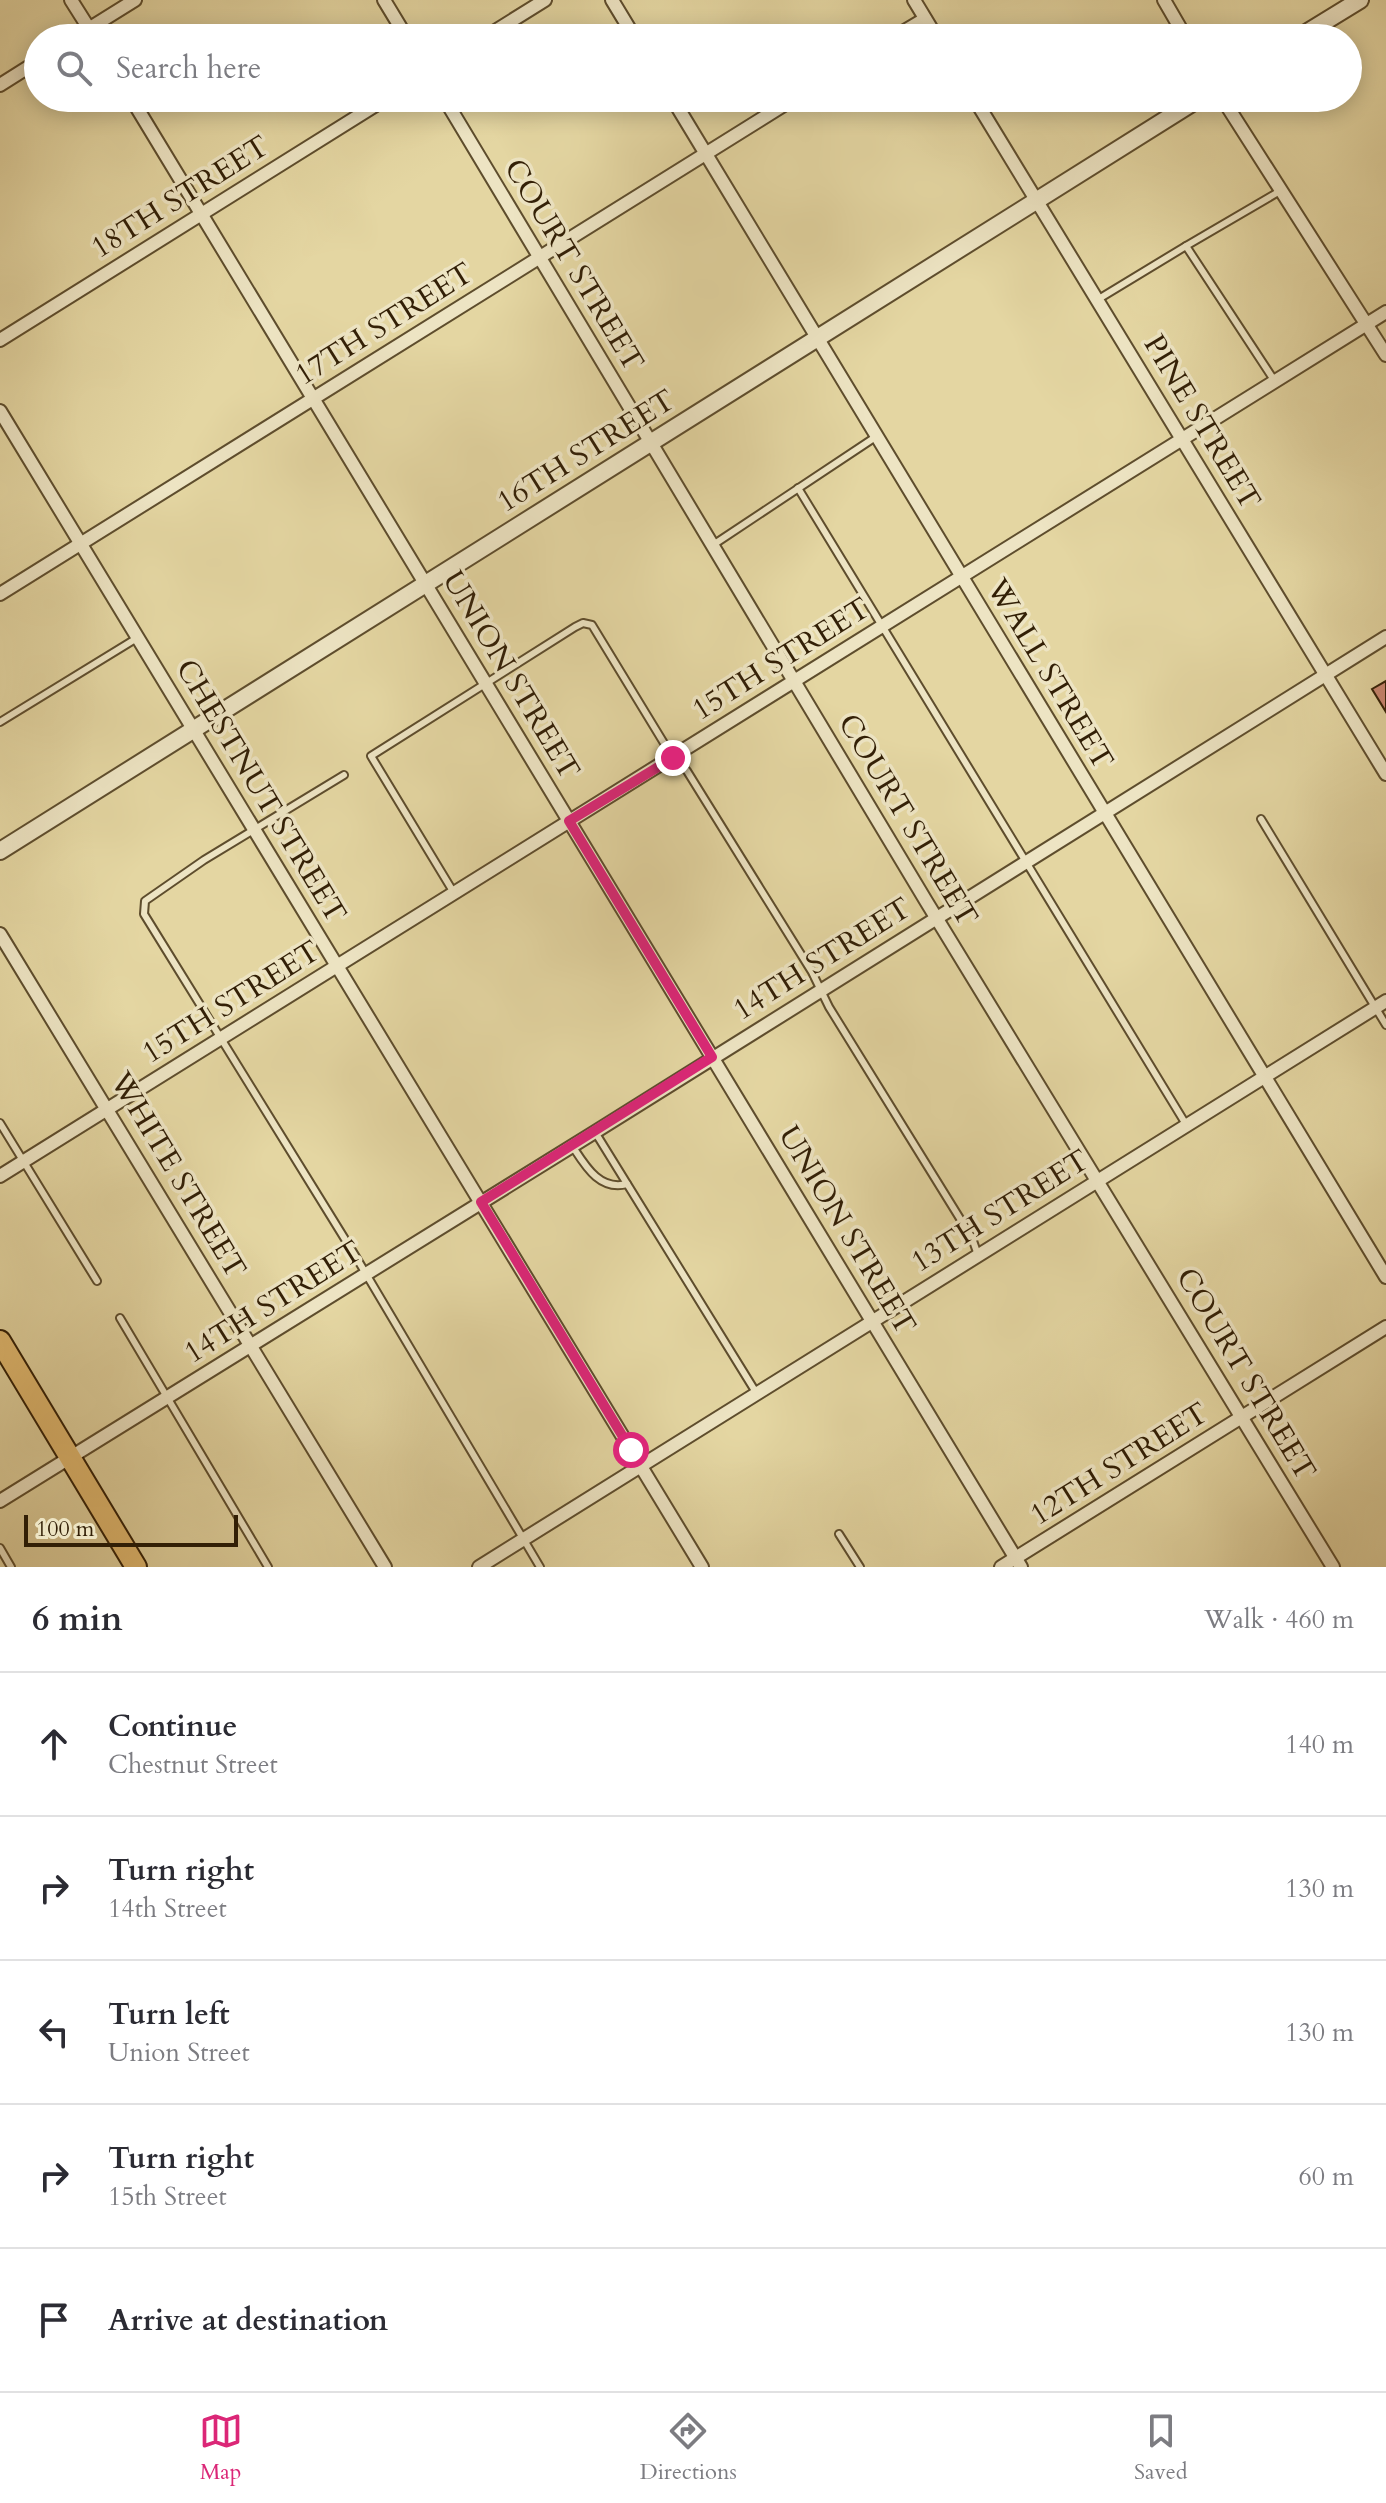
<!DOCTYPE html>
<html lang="en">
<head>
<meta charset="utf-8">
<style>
	:root { --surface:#fff; --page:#f2f2f3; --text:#2b2b33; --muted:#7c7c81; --line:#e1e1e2; --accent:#db2777 }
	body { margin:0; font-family:Cardo,serif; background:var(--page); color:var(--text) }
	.scale { position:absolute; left:24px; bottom:20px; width:214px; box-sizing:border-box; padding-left:8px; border:4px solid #321f06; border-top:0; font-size:22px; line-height:28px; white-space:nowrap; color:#321f06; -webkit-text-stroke:6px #ede4c3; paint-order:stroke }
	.stop { position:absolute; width:24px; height:24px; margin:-18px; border:6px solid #db2777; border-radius:50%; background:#fff }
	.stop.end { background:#db2777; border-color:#fff; box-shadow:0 2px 8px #0008 }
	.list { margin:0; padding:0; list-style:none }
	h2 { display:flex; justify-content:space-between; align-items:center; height:104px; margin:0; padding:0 32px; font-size:34px }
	h2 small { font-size:26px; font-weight:400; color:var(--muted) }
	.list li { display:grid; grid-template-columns:52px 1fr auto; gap:24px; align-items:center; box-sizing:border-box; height:144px; padding:0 32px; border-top:2px solid var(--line) }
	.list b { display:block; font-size:30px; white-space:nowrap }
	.list p { margin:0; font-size:26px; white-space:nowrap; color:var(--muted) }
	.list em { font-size:26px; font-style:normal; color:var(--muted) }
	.icon { flex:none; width:44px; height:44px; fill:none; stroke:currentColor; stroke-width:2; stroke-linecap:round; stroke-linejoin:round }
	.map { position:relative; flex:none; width:1386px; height:1567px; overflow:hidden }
	.search { position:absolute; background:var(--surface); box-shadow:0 4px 20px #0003; left:24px; right:24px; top:24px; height:88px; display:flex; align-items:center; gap:20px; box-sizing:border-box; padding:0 28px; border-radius:44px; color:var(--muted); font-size:30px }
	.sheet { height:824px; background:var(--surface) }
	nav { display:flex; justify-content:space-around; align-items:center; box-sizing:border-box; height:112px; border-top:2px solid var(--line); background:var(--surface); font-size:22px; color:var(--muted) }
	nav a { display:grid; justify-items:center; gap:4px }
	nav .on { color:var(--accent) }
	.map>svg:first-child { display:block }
	.building { fill:#cd8974; stroke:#321f06; stroke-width:2 }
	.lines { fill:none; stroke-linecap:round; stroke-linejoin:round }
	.service-casing { stroke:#5e4d2d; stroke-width:10 }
	.minor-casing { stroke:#5e4d2d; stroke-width:16 }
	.tertiary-casing { stroke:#5e4d2d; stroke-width:20 }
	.primary-casing { stroke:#321f06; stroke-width:24 }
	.service { stroke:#ede4c3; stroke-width:6 }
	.minor { stroke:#ede4c3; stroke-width:12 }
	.tertiary { stroke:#ede4c3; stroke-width:16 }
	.primary { stroke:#e2bb71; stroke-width:20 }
	.route { stroke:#db2777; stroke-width:10 }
	.labels { text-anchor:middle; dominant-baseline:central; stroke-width:7; stroke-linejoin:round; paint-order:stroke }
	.street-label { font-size:30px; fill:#321f06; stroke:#ede4c3 }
</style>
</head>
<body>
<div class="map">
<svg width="1386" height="1567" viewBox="0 0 1386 1567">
	<rect width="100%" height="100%" fill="#e4d6a2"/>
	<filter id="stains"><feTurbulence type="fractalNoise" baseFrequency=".0025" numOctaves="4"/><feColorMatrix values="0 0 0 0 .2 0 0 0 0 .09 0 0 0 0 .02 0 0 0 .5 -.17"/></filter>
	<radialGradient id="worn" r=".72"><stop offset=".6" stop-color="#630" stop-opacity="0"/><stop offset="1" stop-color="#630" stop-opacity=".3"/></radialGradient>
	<path class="building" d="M1386,681V712L1372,689Z"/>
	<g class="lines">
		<defs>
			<g id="service">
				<path d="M1186,246L1280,191"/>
				<path d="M1097,300L1186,246L1274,380"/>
				<path d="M798,488L1187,1126"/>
				<path d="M713,545L877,436"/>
				<path d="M0,722L137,638"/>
				<path d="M344,775L204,860L145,901L144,914L356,1257L540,1567"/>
				<path d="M1261,819L1386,1025"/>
				<path d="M454,893L371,756L575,627L583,623L592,625L673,758L687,771L812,972L829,1007L972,1238L978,1255"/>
				<path d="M0,1123L97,1281"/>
				<path d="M595,1132L757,1394"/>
				<path d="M573,1147C586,1167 600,1191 627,1184"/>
				<path d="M120,1318L268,1567"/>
				<path d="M839,1534L860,1567"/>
				<path d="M0,1548L11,1567"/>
			</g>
			<g id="minor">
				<path d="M71,0L95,38"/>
				<path d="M384,0L407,38"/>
				<path d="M612,0L635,38"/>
				<path d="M914,0L937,38"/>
				<path d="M1164,0L1186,38"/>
				<path d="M74,38L135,0"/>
				<path d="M484,38L545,0"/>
				<path d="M893,38L925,19"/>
				<path d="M0,85L38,61"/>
				<path d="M131,98L1021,1567"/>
				<path d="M444,98L926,901L1333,1567"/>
				<path d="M672,98L1386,1277"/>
				<path d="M974,98L1386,774"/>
				<path d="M1222,98L1386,355"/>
				<path d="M0,340L387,98"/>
				<path d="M0,411L702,1567"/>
				<path d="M0,594L795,98"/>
				<path d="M0,934L385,1567"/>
				<path d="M0,1176L1386,312"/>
				<path d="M0,1501L595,1132L1386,637"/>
				<path d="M479,1567L1386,1001"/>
				<path d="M1001,1567L1386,1327"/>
			</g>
			<g id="tertiary">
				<path d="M1298,38L1360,0"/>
				<path d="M0,851L1200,98"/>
			</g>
			<path id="primary" d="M0,1341L136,1567"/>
		</defs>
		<use href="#service" class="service-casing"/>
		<use href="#minor" class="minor-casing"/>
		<use href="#tertiary" class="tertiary-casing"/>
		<use href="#primary" class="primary-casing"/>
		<use href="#service" class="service"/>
		<use href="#minor" class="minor"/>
		<use href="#tertiary" class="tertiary"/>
		<use href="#primary" class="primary"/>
	</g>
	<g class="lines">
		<path class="route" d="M631,1450L481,1202L712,1057L569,821L673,758"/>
	</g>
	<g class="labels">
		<g class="street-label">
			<text transform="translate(180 197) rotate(-32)">18TH STREET</text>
			<text transform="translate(574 265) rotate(59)">COURT STREET</text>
			<text transform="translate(384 324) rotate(-32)">17TH STREET</text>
			<text transform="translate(1202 422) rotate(59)">PINE STREET</text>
			<text transform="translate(586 451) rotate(-32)">16TH STREET</text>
			<text transform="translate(781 659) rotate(-32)">15TH STREET</text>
			<text transform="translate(1050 674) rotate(59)">WALL STREET</text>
			<text transform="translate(511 675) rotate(59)">UNION STREET</text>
			<text transform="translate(261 791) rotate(59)">CHESTNUT STREET</text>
			<text transform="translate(908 820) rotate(59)">COURT STREET</text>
			<text transform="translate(822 959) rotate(-32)">14TH STREET</text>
			<text transform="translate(231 1002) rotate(-32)">15TH STREET</text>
			<text transform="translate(178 1175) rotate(59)">WHITE STREET</text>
			<text transform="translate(1000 1211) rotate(-32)">13TH STREET</text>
			<text transform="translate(847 1230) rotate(59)">UNION STREET</text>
			<text transform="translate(273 1302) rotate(-32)">14TH STREET</text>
			<text transform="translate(1246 1374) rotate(59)">COURT STREET</text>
			<text transform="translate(1119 1464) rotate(-32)">12TH STREET</text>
		</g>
	</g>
	<rect width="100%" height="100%" filter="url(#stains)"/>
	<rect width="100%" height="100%" fill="url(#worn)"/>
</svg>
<div class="scale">100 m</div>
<div class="stop" style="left:631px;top:1450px"></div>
<div class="stop end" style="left:673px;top:758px"></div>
<div class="search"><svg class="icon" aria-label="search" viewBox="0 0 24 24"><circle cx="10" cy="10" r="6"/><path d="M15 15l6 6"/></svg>Search here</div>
</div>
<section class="sheet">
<h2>6 min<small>Walk · 460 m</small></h2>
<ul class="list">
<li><svg class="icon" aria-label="ahead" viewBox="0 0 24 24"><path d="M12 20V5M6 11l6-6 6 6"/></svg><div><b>Continue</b><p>Chestnut Street</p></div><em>140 m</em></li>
<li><svg class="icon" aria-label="right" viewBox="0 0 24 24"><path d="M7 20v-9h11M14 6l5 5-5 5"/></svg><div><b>Turn right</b><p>14th Street</p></div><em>130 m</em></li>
<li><svg class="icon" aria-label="left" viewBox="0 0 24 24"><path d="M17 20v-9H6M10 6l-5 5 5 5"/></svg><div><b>Turn left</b><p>Union Street</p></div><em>130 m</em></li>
<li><svg class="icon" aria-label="right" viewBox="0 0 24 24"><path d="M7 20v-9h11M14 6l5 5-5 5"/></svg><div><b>Turn right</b><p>15th Street</p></div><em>60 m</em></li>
<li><svg class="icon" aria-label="arrive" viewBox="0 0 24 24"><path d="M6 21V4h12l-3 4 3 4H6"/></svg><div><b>Arrive at destination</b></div></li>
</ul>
</section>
<nav>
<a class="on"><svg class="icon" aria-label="map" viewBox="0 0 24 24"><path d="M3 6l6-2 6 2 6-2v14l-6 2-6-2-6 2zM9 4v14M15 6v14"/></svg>Map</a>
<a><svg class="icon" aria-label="directions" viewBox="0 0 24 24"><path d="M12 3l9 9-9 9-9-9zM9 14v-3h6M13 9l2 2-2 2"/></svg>Directions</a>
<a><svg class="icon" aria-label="saved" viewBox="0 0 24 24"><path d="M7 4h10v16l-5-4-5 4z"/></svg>Saved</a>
</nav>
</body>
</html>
